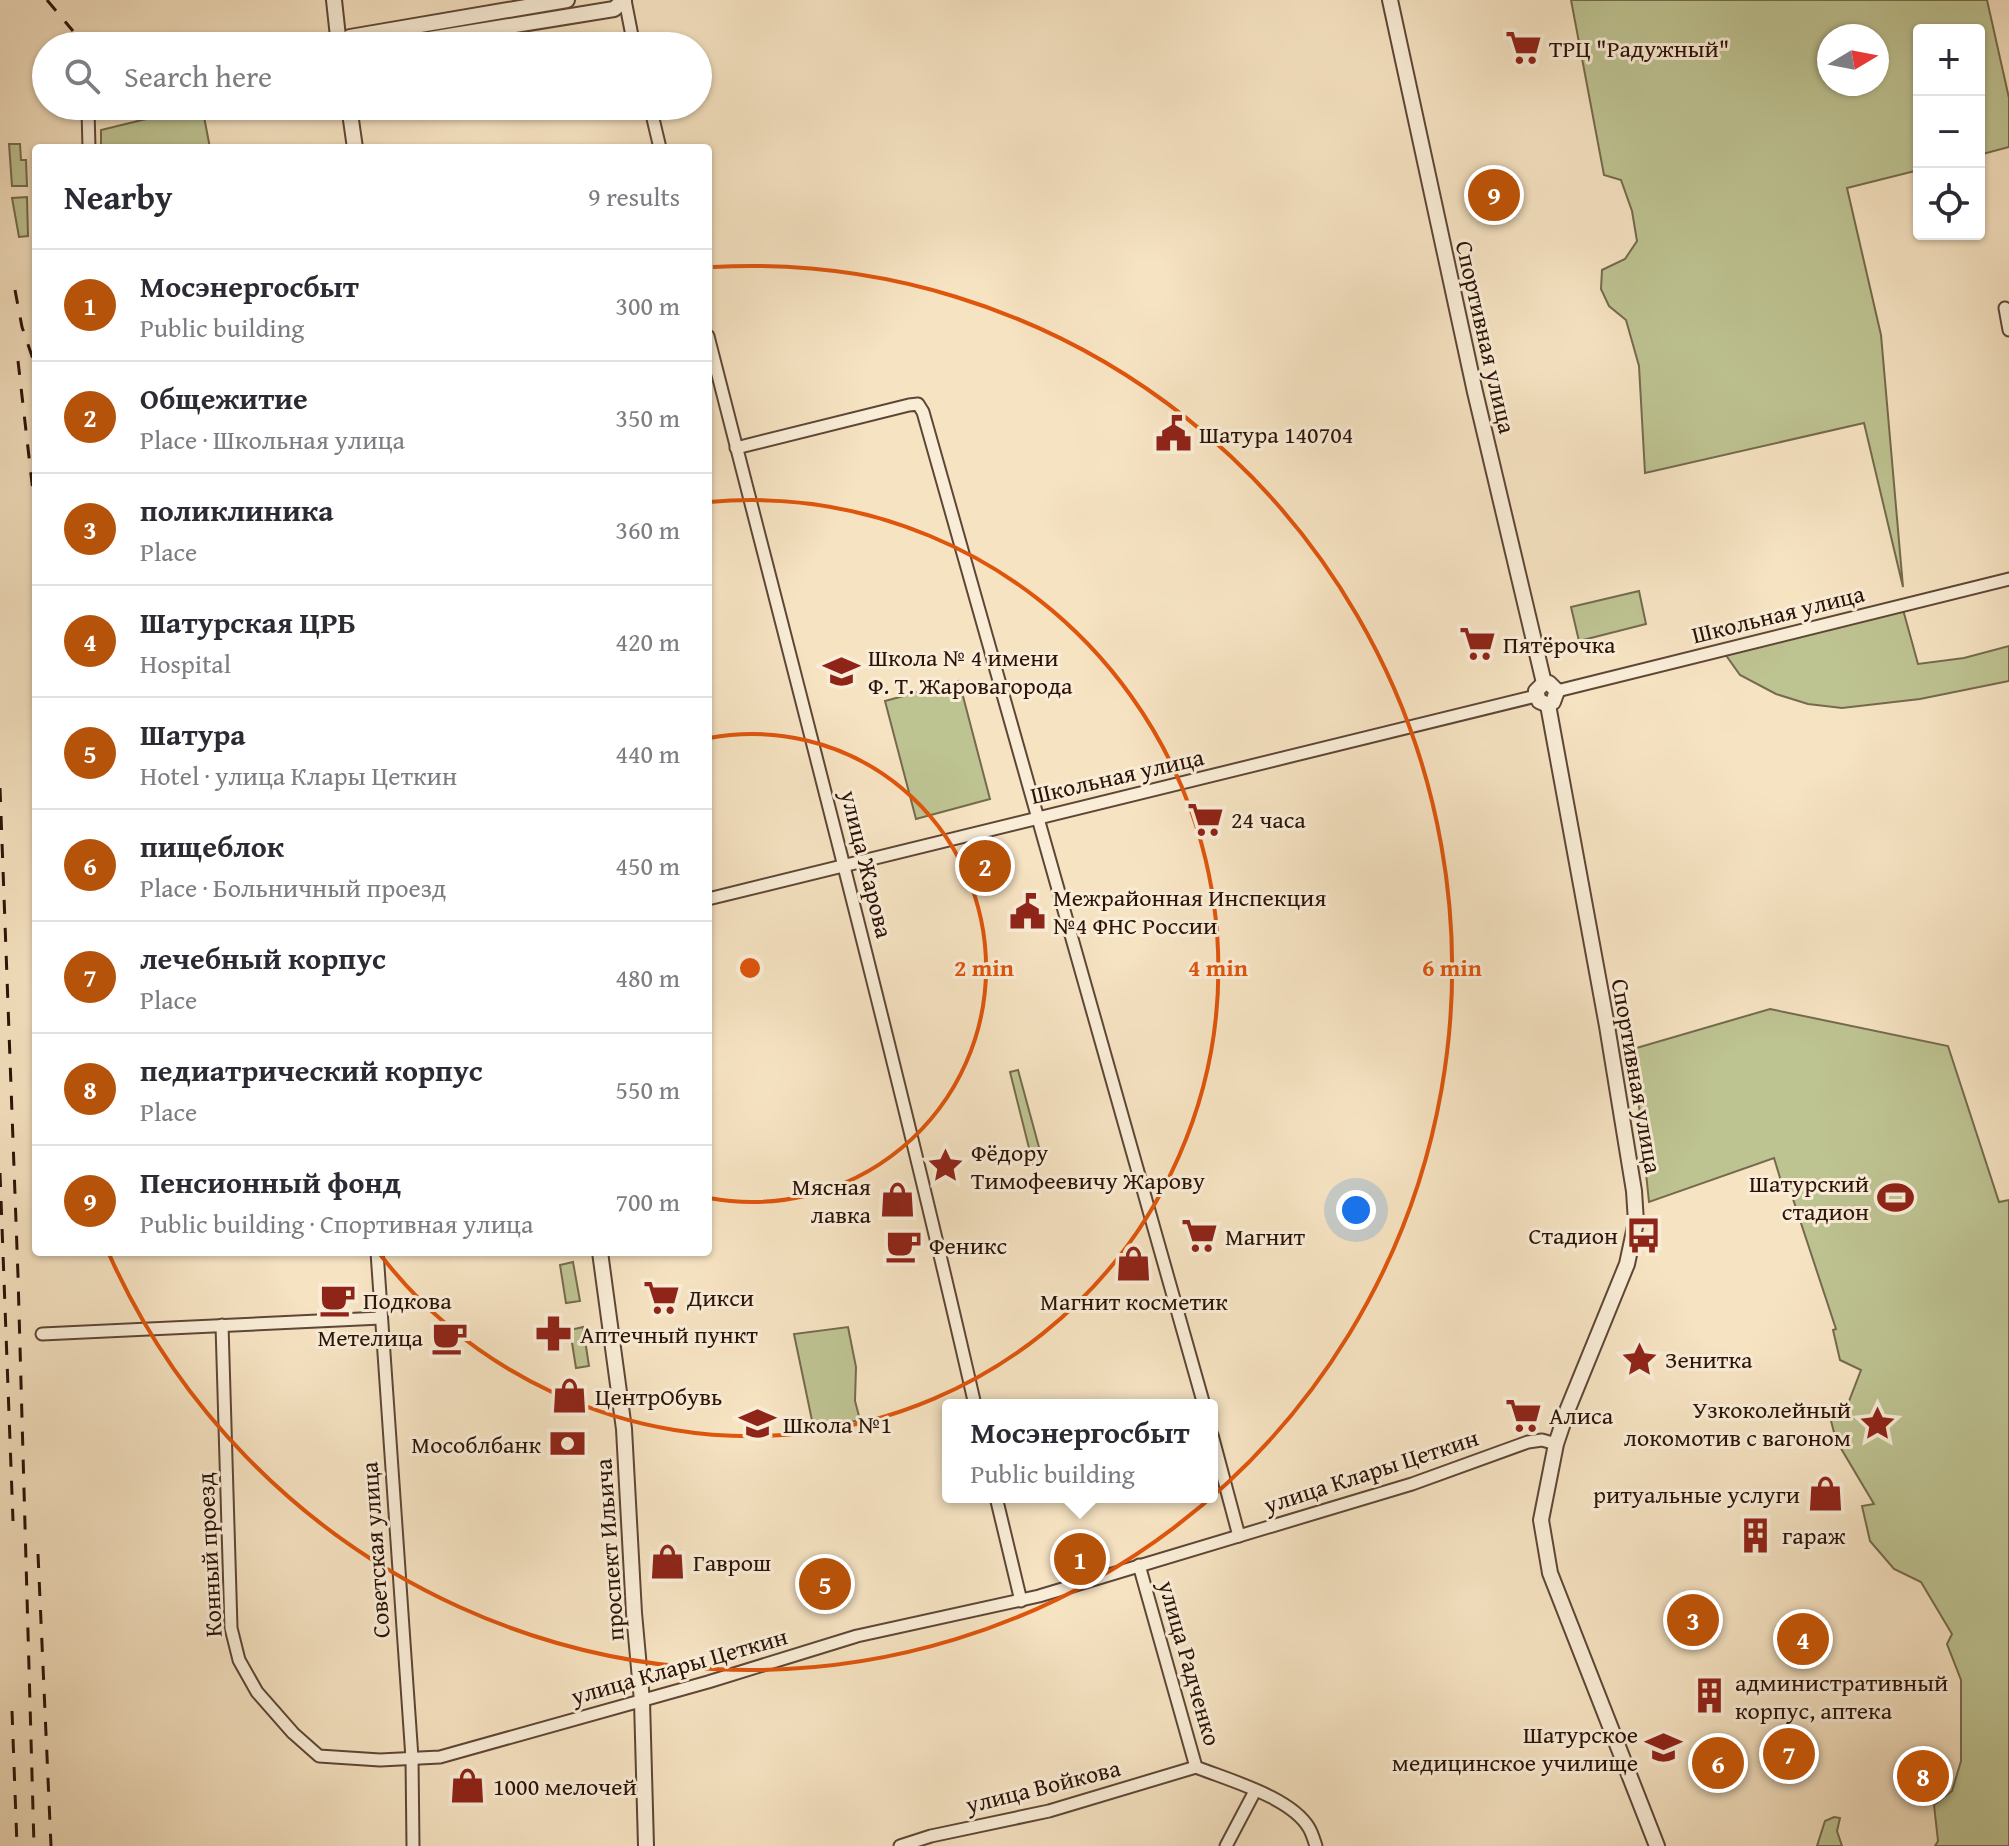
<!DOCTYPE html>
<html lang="en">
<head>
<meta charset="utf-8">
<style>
	:root { --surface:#fff; --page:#f7f7f7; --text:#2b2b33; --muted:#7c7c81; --line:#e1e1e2; --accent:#b45309 }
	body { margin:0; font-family:"Gentium Book Plus",serif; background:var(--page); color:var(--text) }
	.controls { position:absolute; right:24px; top:24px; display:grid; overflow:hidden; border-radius:8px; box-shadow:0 2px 6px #0004 }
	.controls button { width:72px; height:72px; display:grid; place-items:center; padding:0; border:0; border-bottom:2px solid var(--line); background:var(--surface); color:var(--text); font:40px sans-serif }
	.compass { position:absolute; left:1817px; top:24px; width:72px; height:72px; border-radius:50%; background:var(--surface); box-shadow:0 2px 6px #0004; rotate:80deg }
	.you { position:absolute; left:1356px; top:1210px; width:28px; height:28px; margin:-20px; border:6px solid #fff; border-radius:50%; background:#1a73e8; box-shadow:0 0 0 12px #1a73e833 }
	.badge { display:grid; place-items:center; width:52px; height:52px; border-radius:50%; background:var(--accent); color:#fff; font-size:26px; font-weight:700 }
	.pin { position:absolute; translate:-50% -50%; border:4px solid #fff; box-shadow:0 2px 8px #0006 }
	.popup { position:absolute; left:942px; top:1399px; width:276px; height:104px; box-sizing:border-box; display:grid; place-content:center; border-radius:8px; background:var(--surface); filter:drop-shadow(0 2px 6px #0005); font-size:26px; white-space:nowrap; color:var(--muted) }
	.popup b { font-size:30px; color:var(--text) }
	.popup::after { content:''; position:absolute; left:50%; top:100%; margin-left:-16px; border:16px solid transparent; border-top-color:var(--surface) }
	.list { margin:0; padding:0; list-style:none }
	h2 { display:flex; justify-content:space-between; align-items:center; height:104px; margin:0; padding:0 32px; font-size:34px }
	h2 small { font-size:26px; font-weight:400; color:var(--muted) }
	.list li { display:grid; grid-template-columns:52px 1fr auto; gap:24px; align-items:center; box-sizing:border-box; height:112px; padding:0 32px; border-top:2px solid var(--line) }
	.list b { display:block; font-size:30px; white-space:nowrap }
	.list p { margin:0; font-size:26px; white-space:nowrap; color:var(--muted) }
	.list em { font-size:26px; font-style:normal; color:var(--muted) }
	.icon { flex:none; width:44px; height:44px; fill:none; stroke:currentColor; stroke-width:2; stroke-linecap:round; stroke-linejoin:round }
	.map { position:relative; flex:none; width:2009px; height:1846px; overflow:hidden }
	.search { position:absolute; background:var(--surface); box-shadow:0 2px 6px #0004; left:32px; top:32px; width:680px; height:88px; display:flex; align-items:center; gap:20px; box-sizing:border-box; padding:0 28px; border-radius:44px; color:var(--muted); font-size:30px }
	.panel { position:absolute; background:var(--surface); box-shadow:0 2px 6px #0004; left:32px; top:144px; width:680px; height:1112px; border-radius:8px }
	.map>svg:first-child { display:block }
	.green { fill:#bec392; stroke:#756a4d; stroke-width:2; fill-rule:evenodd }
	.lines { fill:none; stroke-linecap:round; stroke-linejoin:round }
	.minor-casing { stroke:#5e4636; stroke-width:15 }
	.tertiary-casing { stroke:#5e4636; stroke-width:18 }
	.minor { stroke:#f9edd7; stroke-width:11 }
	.tertiary { stroke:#f9edd7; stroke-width:14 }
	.rail { stroke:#2c1208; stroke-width:3; stroke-dasharray:14 14; stroke-linecap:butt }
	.ring { fill:none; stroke:#df550c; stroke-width:4 }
	.labels { text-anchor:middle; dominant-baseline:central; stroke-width:6; stroke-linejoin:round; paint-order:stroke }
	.poi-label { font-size:24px; fill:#2c1208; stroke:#f9edd7; text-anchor:start }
	.street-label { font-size:24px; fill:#2c1208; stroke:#f9edd7 }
	.centre { fill:#df550c; stroke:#f9edd7; stroke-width:4 }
	.ring-label { font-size:24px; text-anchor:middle; font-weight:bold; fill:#df550c; stroke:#f9edd7; stroke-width:6; stroke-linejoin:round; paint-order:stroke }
</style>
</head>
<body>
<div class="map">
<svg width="2009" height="1846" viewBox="0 0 2009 1846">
	<rect width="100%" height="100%" fill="#f6e3c2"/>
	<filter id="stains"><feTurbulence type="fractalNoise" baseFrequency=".0025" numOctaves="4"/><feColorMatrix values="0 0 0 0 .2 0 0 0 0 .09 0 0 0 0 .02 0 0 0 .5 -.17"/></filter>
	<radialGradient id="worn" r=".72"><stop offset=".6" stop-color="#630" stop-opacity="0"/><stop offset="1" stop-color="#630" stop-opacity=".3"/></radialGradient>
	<g class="green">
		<path d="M1571,0H1987L2009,98V147L1979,155V30H1919V170L1847,188L1881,335L1903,587L1864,423L1645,473L1639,366L1626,320L1609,306L1601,289L1602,270L1625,259L1637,241L1632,211L1621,180L1604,175ZM1829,36H1877V84H1829Z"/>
		<path d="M178,106H202L210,148H101V130L146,119L151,114Z"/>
		<path d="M9,144H20L21,160H26L27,186H12Z"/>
		<path d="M27,197L28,236L19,237L12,198Z"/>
		<path d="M1639,591L1646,624L1579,641L1571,607Z"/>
		<path d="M1902,606L1918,664L1964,658L2009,646V681L1920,699L1842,708L1808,704L1776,694L1740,675L1723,651Z"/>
		<path d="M959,681L990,799L916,819L885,701Z"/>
		<path d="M1770,1009L1948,1046L1999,1202L2009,1200V1846H1935L1938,1841L1934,1805L1952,1791L1961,1761V1680L1947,1644L1952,1634L1921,1582L1894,1569L1870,1541L1862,1506L1874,1504L1836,1440L1829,1413L1849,1401L1861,1370L1840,1360L1833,1330L1836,1329L1790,1190L1784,1191L1774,1158L1649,1202L1633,1049Z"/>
		<path d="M1018,1070L1043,1162L1033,1164L1010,1072Z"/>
		<path d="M573,1262L580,1301L566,1303L560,1265Z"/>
		<path d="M583,1327L589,1366L576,1368L570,1330Z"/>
		<path d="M848,1327L856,1367L855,1401L860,1420L814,1430L794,1334Z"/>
		<path d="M1834,1817L1840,1818L1837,1831L1842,1846H1817L1825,1821Z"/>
	</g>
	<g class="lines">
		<defs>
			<g id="minor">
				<path d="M625,0L634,46"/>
				<path d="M650,106L660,148"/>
				<path d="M89,148L88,110L98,106"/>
				<path d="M2005,308L2009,330"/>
				<path d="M708,336C799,692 893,1047 975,1405"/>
				<path d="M736,448L909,405L918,404L923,412L1204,1405"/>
				<path d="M1557,691L2009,579"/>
				<path d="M708,899L1536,696"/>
				<path d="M377,1252L412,1758L413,1846"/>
				<path d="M222,1325L231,1628L239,1660L257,1692L293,1733L319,1756L380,1760L440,1757L708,1682L857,1636L1039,1596L1412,1484L1528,1442L1542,1440L1556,1444"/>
				<path d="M42,1334L381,1318"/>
				<path d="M1212,1435L1239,1536"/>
				<path d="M996,1497L1021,1601"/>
				<path d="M1139,1565L1196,1767C1228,1780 1291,1797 1309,1828C1312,1833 1314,1840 1316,1846"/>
				<path d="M900,1846L931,1836L1049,1811L1196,1767"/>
				<path d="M1226,1846L1255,1791"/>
			</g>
			<g id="tertiary">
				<path d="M334,0L339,46"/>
				<path d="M1390,0L1475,392L1544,683"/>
				<path d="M339,45L350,37L567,0"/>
				<path d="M387,46L614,9L624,0"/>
				<path d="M349,106L355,148"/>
				<path d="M1544,683H1549L1557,691L1553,702L1548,705"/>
				<path d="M1544,683L1536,691L1539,701L1548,705"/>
				<path d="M1548,705L1607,1026L1634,1191L1636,1222L1627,1264L1567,1411L1556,1444L1541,1520L1550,1573L1657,1846"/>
				<path d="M600,1252L624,1429L634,1613L642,1701L646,1846"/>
			</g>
		</defs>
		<use href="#minor" class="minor-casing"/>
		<use href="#tertiary" class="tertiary-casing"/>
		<use href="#minor" class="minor"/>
		<use href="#tertiary" class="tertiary"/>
		<g class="rail">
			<path d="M47,0L73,31"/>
			<path d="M15,290L22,327L36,368"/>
			<path d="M18,361L36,518"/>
			<path d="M0,788L18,1276L34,1846"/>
			<path d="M0,1173L13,1521"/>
			<path d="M38,1554L51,1846"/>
			<path d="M12,1711L17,1846"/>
		</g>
	</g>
	<g class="ring">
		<path d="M709 738A234 234 0 1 1 709 1198"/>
		<path d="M709 502A468 468 0 1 1 379 1253"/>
		<path d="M713 267A702 702 0 1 1 109 1254"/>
	</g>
	<defs>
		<symbol id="supermarket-bare" viewBox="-9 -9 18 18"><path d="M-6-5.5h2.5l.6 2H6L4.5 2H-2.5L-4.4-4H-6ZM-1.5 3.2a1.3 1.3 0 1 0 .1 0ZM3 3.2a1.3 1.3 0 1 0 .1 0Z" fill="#8f2418" stroke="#f9edd7" stroke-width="2.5" paint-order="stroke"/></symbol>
		<symbol id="civic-bare" viewBox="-9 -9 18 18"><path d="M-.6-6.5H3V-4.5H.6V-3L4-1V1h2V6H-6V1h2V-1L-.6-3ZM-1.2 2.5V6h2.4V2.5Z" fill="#8f2418" stroke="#f9edd7" stroke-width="2.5" paint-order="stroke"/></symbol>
		<symbol id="school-bare" viewBox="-9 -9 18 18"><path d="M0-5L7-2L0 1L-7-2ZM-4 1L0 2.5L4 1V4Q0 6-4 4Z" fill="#8f2418" stroke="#f9edd7" stroke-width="2.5" paint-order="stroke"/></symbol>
		<symbol id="sight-bare" viewBox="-9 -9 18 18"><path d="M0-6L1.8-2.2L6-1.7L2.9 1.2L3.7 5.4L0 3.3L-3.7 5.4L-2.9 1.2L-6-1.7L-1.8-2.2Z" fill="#8f2418" stroke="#f9edd7" stroke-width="2.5" paint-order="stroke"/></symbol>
		<symbol id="stadium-bare" viewBox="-9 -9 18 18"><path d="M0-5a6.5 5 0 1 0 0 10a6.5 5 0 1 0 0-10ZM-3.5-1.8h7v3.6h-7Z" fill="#8f2418" stroke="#f9edd7" stroke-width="2.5" paint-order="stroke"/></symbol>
		<symbol id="shop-bare" viewBox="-9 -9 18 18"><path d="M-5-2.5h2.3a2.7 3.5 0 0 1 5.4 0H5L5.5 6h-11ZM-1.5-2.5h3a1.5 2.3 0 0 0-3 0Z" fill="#8f2418" stroke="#f9edd7" stroke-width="2.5" paint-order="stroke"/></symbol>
		<symbol id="bus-bare" viewBox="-9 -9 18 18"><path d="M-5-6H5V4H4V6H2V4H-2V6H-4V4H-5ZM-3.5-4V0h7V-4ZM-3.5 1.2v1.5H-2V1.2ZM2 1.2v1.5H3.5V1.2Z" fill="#8f2418" stroke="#f9edd7" stroke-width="2.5" paint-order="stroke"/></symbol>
		<symbol id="cafe-bare" viewBox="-9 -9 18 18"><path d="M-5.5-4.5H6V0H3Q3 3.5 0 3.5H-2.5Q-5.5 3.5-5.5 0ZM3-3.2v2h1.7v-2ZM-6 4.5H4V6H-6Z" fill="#8f2418" stroke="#f9edd7" stroke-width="2.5" paint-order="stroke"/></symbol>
		<symbol id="pharmacy-bare" viewBox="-9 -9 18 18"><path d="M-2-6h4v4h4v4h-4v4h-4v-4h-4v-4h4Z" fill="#8f2418" stroke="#f9edd7" stroke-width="2.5" paint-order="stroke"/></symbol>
		<symbol id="bank-bare" viewBox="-9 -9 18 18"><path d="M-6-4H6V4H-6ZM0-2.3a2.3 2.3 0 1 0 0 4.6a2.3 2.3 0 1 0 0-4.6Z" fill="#8f2418" stroke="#f9edd7" stroke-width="2.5" paint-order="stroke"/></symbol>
		<symbol id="building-bare" viewBox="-9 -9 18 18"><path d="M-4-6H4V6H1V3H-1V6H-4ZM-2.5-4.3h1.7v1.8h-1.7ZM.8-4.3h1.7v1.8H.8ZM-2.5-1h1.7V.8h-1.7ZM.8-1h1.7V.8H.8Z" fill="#8f2418" stroke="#f9edd7" stroke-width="2.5" paint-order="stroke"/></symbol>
		<symbol id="university-bare" viewBox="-9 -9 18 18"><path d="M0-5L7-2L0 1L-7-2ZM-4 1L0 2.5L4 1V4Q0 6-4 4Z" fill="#8f2418" stroke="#f9edd7" stroke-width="2.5" paint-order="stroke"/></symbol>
	</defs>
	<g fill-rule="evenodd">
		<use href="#supermarket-bare" x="1498" y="22" width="51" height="51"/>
		<use href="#civic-bare" x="1148" y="408" width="51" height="51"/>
		<use href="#supermarket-bare" x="1452" y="618" width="51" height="51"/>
		<use href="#school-bare" x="816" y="646" width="51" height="51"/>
		<use href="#supermarket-bare" x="1180" y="794" width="51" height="51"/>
		<use href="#civic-bare" x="1002" y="886" width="51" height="51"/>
		<use href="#sight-bare" x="920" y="1140" width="51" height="51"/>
		<use href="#stadium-bare" x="1870" y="1172" width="51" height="51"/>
		<use href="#shop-bare" x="872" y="1174" width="51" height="51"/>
		<use href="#bus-bare" x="1618" y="1210" width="51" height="51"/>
		<use href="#supermarket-bare" x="1174" y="1210" width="51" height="51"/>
		<use href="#cafe-bare" x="878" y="1220" width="51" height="51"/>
		<use href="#shop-bare" x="1108" y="1238" width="51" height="51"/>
		<use href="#supermarket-bare" x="636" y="1272" width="51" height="51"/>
		<use href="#cafe-bare" x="312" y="1274" width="51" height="51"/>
		<use href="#pharmacy-bare" x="528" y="1308" width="51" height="51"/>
		<use href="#cafe-bare" x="424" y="1312" width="51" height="51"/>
		<use href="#sight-bare" x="1614" y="1334" width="51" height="51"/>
		<use href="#shop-bare" x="544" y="1370" width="51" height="51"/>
		<use href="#supermarket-bare" x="1498" y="1390" width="51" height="51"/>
		<use href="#sight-bare" x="1852" y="1398" width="51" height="51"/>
		<use href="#school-bare" x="732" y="1398" width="51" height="51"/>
		<use href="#bank-bare" x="542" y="1418" width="51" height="51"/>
		<use href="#shop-bare" x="1800" y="1468" width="51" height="51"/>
		<use href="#building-bare" x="1730" y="1510" width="51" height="51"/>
		<use href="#shop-bare" x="642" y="1536" width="51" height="51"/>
		<use href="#building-bare" x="1684" y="1670" width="51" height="51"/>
		<use href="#university-bare" x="1638" y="1722" width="51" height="51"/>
		<use href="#shop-bare" x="442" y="1760" width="51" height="51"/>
	</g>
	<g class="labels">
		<g class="poi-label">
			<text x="1549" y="48">ТРЦ "Радужный"</text>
			<text x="1199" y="434">Шатура 140704</text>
			<text x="1503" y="644">Пятёрочка</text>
			<text x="868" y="657">Школа № 4 имени<tspan x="868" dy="28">Ф. Т. Жаровагорода</tspan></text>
			<text x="1231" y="819">24 часа</text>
			<text x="1053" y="897">Межрайонная Инспекция<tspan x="1053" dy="28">№4 ФНС России</tspan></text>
			<text x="971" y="1152">Фёдору<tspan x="971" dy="28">Тимофеевичу Жарову</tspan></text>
			<text x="1869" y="1183" text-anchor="end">Шатурский<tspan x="1869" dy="28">стадион</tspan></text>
			<text x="871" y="1186" text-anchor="end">Мясная<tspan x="871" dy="28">лавка</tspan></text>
			<text x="1618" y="1235" text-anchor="end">Стадион</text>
			<text x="1225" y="1236">Магнит</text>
			<text x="929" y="1245">Феникс</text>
			<text x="687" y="1297">Дикси</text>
			<text x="363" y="1300">Подкова</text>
			<text x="1134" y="1301" text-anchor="middle">Магнит косметик</text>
			<text x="580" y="1334">Аптечный пункт</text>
			<text x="423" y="1337" text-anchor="end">Метелица</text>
			<text x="1665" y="1359">Зенитка</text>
			<text x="595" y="1396">ЦентрОбувь</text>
			<text x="1851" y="1409" text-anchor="end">Узкоколейный<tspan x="1851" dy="28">локомотив с вагоном</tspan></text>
			<text x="1549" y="1415">Алиса</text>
			<text x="783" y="1424">Школа №1</text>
			<text x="541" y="1444" text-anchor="end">Мособлбанк</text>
			<text x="1800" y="1494" text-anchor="end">ритуальные услуги</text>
			<text x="1782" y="1535">гараж</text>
			<text x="693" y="1562">Гаврош</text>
			<text x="1735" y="1682">административный<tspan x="1735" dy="28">корпус, аптека</tspan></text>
			<text x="1638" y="1734" text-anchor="end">Шатурское<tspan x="1638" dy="28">медицинское училище</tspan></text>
			<text x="493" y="1786">1000 мелочей</text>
		</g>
		<g class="street-label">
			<text transform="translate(1486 337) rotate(77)">Спортивная улица</text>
			<text transform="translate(1778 614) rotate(-14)">Школьная улица</text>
			<text transform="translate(1117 776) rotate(-13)">Школьная улица</text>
			<text transform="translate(867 864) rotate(76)">улица Жарова</text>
			<text transform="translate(1637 1076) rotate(80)">Спортивная улица</text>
			<text transform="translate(1371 1471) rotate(-18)">улица Клары Цеткин</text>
			<text transform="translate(375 1550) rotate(-94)">Советская улица</text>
			<text transform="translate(609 1550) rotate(-94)">проспект Ильича</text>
			<text transform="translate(209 1555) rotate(-93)">Конный проезд</text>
			<text transform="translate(1190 1663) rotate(74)">улица Радченко</text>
			<text transform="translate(679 1666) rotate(-16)">улица Клары Цеткин</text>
			<text transform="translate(1043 1786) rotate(-14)">улица Войкова</text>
		</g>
	</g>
	<circle cx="750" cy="968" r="12" class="centre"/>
	<g class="ring-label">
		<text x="984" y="976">2 min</text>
		<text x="1218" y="976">4 min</text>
		<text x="1452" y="976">6 min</text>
	</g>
	<rect width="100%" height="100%" filter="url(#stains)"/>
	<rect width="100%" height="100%" fill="url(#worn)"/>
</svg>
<div class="controls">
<button>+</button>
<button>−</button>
<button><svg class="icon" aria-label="locate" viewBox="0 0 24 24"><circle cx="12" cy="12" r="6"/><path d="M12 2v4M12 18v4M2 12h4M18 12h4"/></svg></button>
</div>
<svg class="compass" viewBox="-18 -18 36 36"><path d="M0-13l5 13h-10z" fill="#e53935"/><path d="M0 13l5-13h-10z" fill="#7c7c81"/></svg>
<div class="you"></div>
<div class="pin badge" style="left:1080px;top:1559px">1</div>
<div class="popup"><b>Мосэнергосбыт</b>Public building</div>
<div class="pin badge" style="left:985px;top:866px">2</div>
<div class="pin badge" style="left:1693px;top:1620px">3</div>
<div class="pin badge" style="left:1803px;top:1639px">4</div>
<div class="pin badge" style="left:825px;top:1584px">5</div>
<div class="pin badge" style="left:1718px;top:1763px">6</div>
<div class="pin badge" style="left:1789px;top:1754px">7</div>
<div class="pin badge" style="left:1923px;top:1776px">8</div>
<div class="pin badge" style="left:1494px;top:195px">9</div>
<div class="search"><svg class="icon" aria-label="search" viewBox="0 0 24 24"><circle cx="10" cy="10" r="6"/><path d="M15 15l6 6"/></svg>Search here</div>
<section class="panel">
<h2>Nearby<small>9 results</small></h2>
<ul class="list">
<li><span class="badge">1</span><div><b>Мосэнергосбыт</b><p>Public building</p></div><em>300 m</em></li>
<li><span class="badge">2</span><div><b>Общежитие</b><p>Place · Школьная улица</p></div><em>350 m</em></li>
<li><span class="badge">3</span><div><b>поликлиника</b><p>Place</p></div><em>360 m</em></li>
<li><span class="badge">4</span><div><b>Шатурская ЦРБ</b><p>Hospital</p></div><em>420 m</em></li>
<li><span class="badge">5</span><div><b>Шатура</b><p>Hotel · улица Клары Цеткин</p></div><em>440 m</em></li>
<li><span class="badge">6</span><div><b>пищеблок</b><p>Place · Больничный проезд</p></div><em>450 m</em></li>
<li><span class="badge">7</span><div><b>лечебный корпус</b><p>Place</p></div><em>480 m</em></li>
<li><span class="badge">8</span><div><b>педиатрический корпус</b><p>Place</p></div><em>550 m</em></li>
<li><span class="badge">9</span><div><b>Пенсионный фонд</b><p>Public building · Спортивная улица</p></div><em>700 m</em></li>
</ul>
</section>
</div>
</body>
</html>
